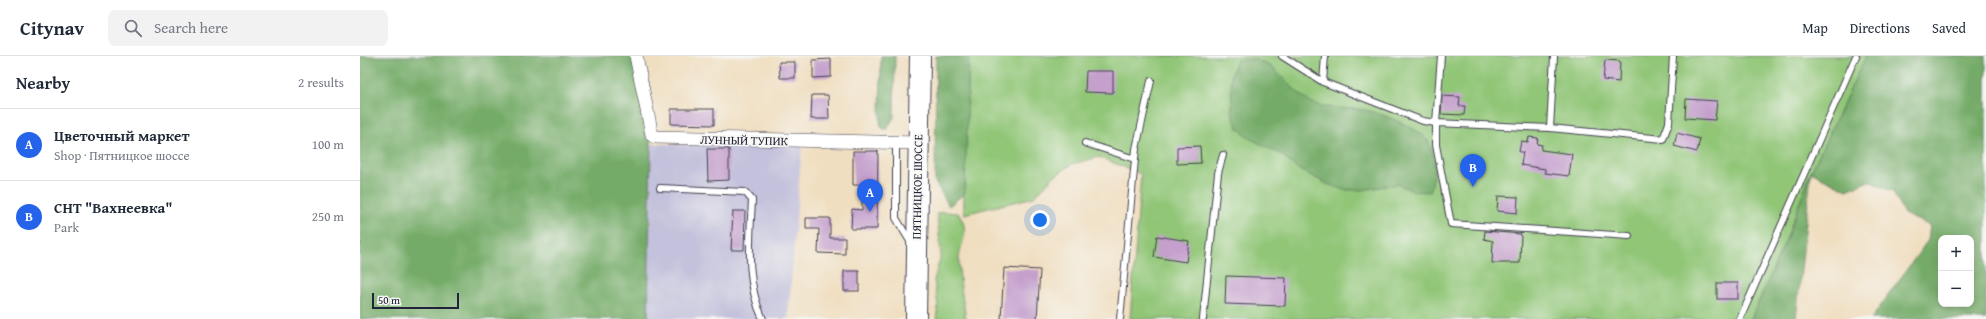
<!DOCTYPE html>
<html lang="en">
<head>
<meta charset="utf-8">
<style>
	:root { --surface:#fff; --page:#f2f2f3; --text:#1f2937; --muted:#747a83; --line:#e0e1e3; --accent:#2563eb }
	body { margin:0; font-family:"Gentium Book Plus",serif; background:var(--page); color:var(--text) }
	.controls { position:absolute; right:12px; bottom:12px; display:grid; overflow:hidden; border-radius:8px; box-shadow:0 2px 10px #0003 }
	.controls button { width:36px; height:36px; display:grid; place-items:center; padding:0; border:0; border-bottom:1px solid var(--line); background:var(--surface); color:var(--text); font:20px sans-serif }
	.scale { position:absolute; left:12px; bottom:10px; width:87px; box-sizing:border-box; padding-left:4px; border:2px solid #22223b; border-top:0; font-size:11px; line-height:14px; white-space:nowrap; color:#22223b; -webkit-text-stroke:3px #f6f6f2; paint-order:stroke }
	.you { position:absolute; left:680px; top:164px; width:14px; height:14px; margin:-10px; border:3px solid #fff; border-radius:50%; background:#1a73e8; box-shadow:0 0 0 6px #1a73e833 }
	.badge { display:grid; place-items:center; width:26px; height:26px; border-radius:50%; background:var(--accent); color:#fff; font-size:13px; font-weight:700 }
	.pin { position:absolute; translate:-50% -33px; filter:drop-shadow(0 1px 2px #0008) }
	.pin::after { content:''; position:absolute; top:21px; width:14px; height:12px; background:inherit; clip-path:polygon(0 0,100% 0,50% 100%) }
	.list { margin:0; padding:0; list-style:none }
	h2 { display:flex; justify-content:space-between; align-items:center; height:52px; margin:0; padding:0 16px; font-size:17px }
	h2 small { font-size:13px; font-weight:400; color:var(--muted) }
	.list li { display:grid; grid-template-columns:26px 1fr auto; gap:12px; align-items:center; box-sizing:border-box; height:72px; padding:0 16px; border-top:1px solid var(--line) }
	.list b { display:block; font-size:15px; white-space:nowrap }
	.list p { margin:0; font-size:13px; white-space:nowrap; color:var(--muted) }
	.list em { font-size:13px; font-style:normal; color:var(--muted) }
	.icon { flex:none; width:22px; height:22px; fill:none; stroke:currentColor; stroke-width:2; stroke-linecap:round; stroke-linejoin:round }
	.map { position:relative; flex:none; width:1626px; height:263px; overflow:hidden }
	header { display:flex; align-items:center; gap:24px; box-sizing:border-box; height:56px; padding:0 20px; background:var(--surface); border-bottom:1px solid var(--line) }
	header strong { font-size:19px }
	nav { display:flex; gap:22px; margin-inline-start:auto; font-size:14px }
	.search { width:280px; height:36px; background:var(--page); display:flex; align-items:center; gap:10px; box-sizing:border-box; padding:0 14px; border-radius:8px; color:var(--muted); font-size:15px }
	main { display:flex }
	aside { flex:1; background:var(--surface) }
	.map>svg:first-child { display:block }
	.industrial { fill:#c3c1db }
	.green { fill:#91c677; stroke:#5a7459 }
	.forest { fill:#74ab68; stroke:#4b6652; fill-rule:evenodd }
	.building { fill:#c5a0cd }
	.lines { fill:none; stroke-linecap:round; stroke-linejoin:round }
	.service-casing { stroke:#413e4f; stroke-width:8 }
	.minor-casing { stroke:#413e4f; stroke-width:14 }
	.primary-casing { stroke:#413e4f; stroke-width:22 }
	.service { stroke:#fff; stroke-width:6 }
	.minor { stroke:#fff; stroke-width:13 }
	.primary { stroke:#fff; stroke-width:20 }
	.labels { text-anchor:middle; dominant-baseline:central; stroke-width:3.5; stroke-linejoin:round; paint-order:stroke }
	.street-label { font-size:12px; fill:#22223b; stroke:#f6f6f2 }
</style>
</head>
<body>
<header>
<strong>Citynav</strong>
<div class="search"><svg class="icon" aria-label="search" viewBox="0 0 24 24"><circle cx="10" cy="10" r="6"/><path d="M15 15l6 6"/></svg>Search here</div>
<nav><a>Map</a><a>Directions</a><a>Saved</a></nav>
</header>
<main>
<aside>
<h2>Nearby<small>2 results</small></h2>
<ul class="list">
<li><span class="badge">A</span><div><b>Цветочный маркет</b><p>Shop · Пятницкое шоссе</p></div><em>100 m</em></li>
<li><span class="badge">B</span><div><b>СНТ &quot;Вахнеевка&quot;</b><p>Park</p></div><em>250 m</em></li>
</ul>
</aside>
<div class="map">
<svg width="1626" height="263" viewBox="0 0 1626 263">
	<rect width="100%" height="100%" fill="#f6f6f2"/>
	<filter id="ink" filterUnits="userSpaceOnUse"><feTurbulence type="fractalNoise" baseFrequency=".025" numOctaves="2"/><feDisplacementMap in="SourceGraphic" scale="8" xChannelSelector="R" yChannelSelector="G"/><feConvolveMatrix kernelMatrix="1 2 1 2 8 2 1 2 1" color-interpolation-filters="sRGB"/></filter>
	<filter id="wash" filterUnits="userSpaceOnUse"><feTurbulence type="fractalNoise" baseFrequency=".012" numOctaves="4" result="noise"/><feDisplacementMap in="SourceGraphic" scale="16" xChannelSelector="R" yChannelSelector="G"/><feGaussianBlur stdDeviation="0.9" result="paint"/><feColorMatrix in="noise" values="0 0 0 0 0 0 0 0 0 0 0 0 0 0 0 0 0 1.4 0 .05"/><feComposite in="paint" operator="in"/></filter>
	<g filter="url(#wash)">
		<rect width="100%" height="100%" fill="#f0dec0"/>
		<path class="industrial" d="M291,88L442,89L428,263H288Z"/>
		<g class="green">
			<path d="M603,0H1506L1451,116L1426,184L1391,263H770L781,118L739,101L712,108L693,121L674,141L604,158Z"/>
			<path d="M584,156L598,157C612,177 600,185 599,204C599,224 603,244 606,263H576L578,250L574,224L581,199L577,157Z"/>
		</g>
		<g class="forest">
			<path d="M0,0H281L291,88L288,263H0Z"/>
			<path d="M521,0H535L534,61L527,73H524L521,71L520,66Z"/>
			<path d="M576,0H609L605,137L589,150L575,126Z"/>
			<path d="M1506,0H1626V263H1511L1568,184L1570,170L1544,158L1533,136L1509,125L1487,134L1451,116L1436,263H1391L1426,184L1451,116ZM1581,182H1611V248H1581Z"/>
			<path d="M895,3C900,5 906,8 911,11C924,21 939,41 953,47C970,54 986,51 1004,54C1017,55 1063,74 1068,85C1077,102 1075,119 1070,136L1053,135L1037,128L1003,134H984L967,128L935,111L922,99L889,82L877,71L872,55L871,19L877,4Z"/>
		</g>
		<g id="blocks">
			<g class="building">
				<path d="M471,3V21L453,22V4Z"/>
				<path d="M1245,4L1260,5L1259,26L1243,24Z"/>
				<path d="M419,6H435V22H420Z"/>
				<path d="M726,15H753V37L725,36Z"/>
				<path d="M452,39H468L469,63H451Z"/>
				<path d="M1082,40L1100,41L1099,50H1105L1104,59L1081,58Z"/>
				<path d="M1326,43L1357,45L1355,64L1325,62Z"/>
				<path d="M311,53H354V69L311,68Z"/>
				<path d="M1317,77L1340,83L1337,96L1314,90Z"/>
				<path d="M1169,81L1178,82L1177,88L1182,89L1181,94L1212,98L1209,120L1185,117V113L1161,109L1163,96H1159L1161,85L1168,86Z"/>
				<path d="M840,90L841,107L817,108V91Z"/>
				<path d="M347,93H369V124L348,125Z"/>
				<path d="M493,95H518L517,173H491L492,153L502,154V129H493Z"/>
				<path d="M1138,140L1158,141L1157,157L1137,155Z"/>
				<path d="M373,155H385L384,194H371Z"/>
				<path d="M446,162H470V182H485V198L458,197L459,173H446Z"/>
				<path d="M1125,175L1161,178L1160,207H1132L1133,185L1124,183Z"/>
				<path d="M797,180L829,185L826,206L794,201Z"/>
				<path d="M644,212L680,214L677,263H641Z"/>
				<rect x="484" y="215" width="15" height="20"/>
				<path d="M866,220L926,222L925,250L865,248Z"/>
				<rect x="1357" y="227" width="21" height="16"/>
			</g>
		</g>
	</g>
	<g filter="url(#ink)">
		<use href="#blocks" fill-opacity="0" stroke="#413e4f" stroke-width="1"/>
		<g class="lines">
			<defs>
				<g id="service">
					<path d="M922,0L963,26L965,0"/>
					<path d="M1194,0L1190,72L1076,67V89L1091,168L1269,180"/>
					<path d="M963,26L1063,65L1076,67L1081,0"/>
					<path d="M1190,72L1303,83L1309,67L1313,0"/>
					<path d="M536,86V162L551,187"/>
					<path d="M725,87L775,103"/>
					<path d="M300,132L385,136L392,144C390,184 385,226 403,263"/>
					<path d="M760,263L776,93L791,25"/>
					<path d="M843,263L858,117L863,99"/>
					<path d="M1380,263L1496,0"/>
				</g>
				<path id="minor" d="M276,0L292,79L295,81L558,87"/>
				<path id="primary" d="M556,263L560,0"/>
			</defs>
			<use href="#service" class="service-casing"/>
			<use href="#minor" class="minor-casing"/>
			<use href="#primary" class="primary-casing"/>
			<use href="#service" class="service"/>
			<use href="#minor" class="minor"/>
			<use href="#primary" class="primary"/>
		</g>
	</g>
	<g class="labels">
		<g class="street-label">
			<text transform="translate(384 84) rotate(1)">ЛУННЫЙ ТУПИК</text>
			<text transform="translate(557 131) rotate(-89)">ПЯТНИЦКОЕ ШОССЕ</text>
		</g>
	</g>
</svg>
<div class="controls">
<button>+</button>
<button>−</button>
</div>
<div class="scale">50 m</div>
<div class="you"></div>
<div class="pin badge" style="left:510px;top:156px">A</div>
<div class="pin badge" style="left:1113px;top:131px">B</div>
</div>
</main>
</body>
</html>
